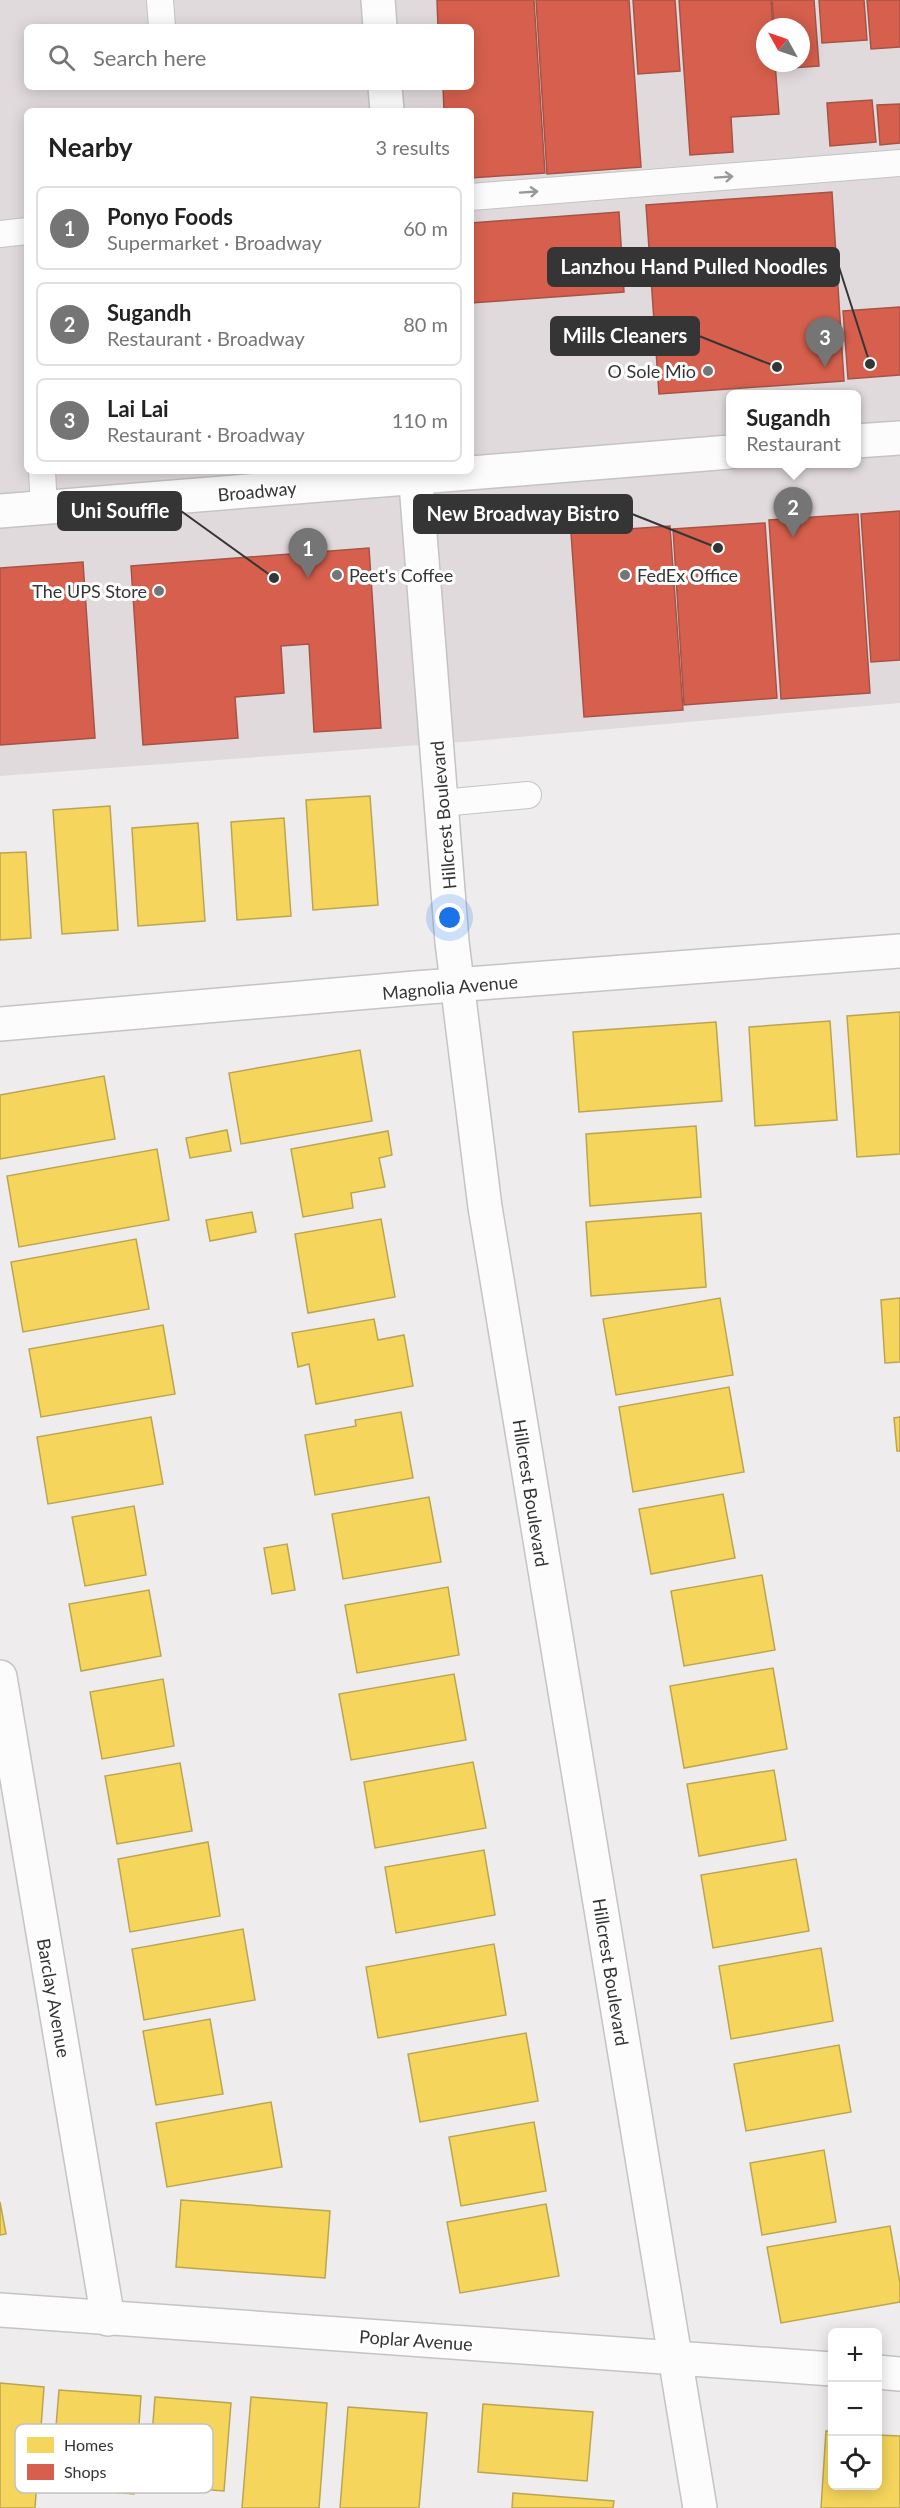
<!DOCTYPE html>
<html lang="en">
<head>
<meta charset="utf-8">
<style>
	:root { --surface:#fff; --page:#f6f6f6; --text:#222; --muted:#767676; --line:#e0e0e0; --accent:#767575 }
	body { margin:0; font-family:Lato,sans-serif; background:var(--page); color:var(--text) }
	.controls { position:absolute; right:18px; bottom:18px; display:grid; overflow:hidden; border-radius:9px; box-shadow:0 3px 15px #0003 }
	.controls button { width:54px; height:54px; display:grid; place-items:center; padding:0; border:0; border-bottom:2px solid var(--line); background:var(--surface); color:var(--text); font:30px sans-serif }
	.compass { position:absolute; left:756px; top:18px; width:54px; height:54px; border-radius:50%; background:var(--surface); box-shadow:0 3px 15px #0003; rotate:310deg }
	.you { position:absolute; left:450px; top:918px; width:21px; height:21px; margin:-15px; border:4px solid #fff; border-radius:50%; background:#1a73e8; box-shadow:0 0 0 9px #1a73e833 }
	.badge { display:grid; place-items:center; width:39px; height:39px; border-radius:50%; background:var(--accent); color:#fff; font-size:20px; font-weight:700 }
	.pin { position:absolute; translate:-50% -50px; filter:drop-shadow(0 2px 3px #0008) }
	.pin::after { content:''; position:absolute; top:32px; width:21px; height:18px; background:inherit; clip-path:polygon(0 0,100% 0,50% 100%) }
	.popup { position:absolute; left:726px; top:390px; width:135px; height:78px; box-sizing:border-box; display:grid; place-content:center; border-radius:9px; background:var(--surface); filter:drop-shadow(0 2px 4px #0005); font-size:20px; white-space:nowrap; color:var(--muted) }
	.popup b { font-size:22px; color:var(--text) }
	.popup::after { content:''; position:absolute; left:50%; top:100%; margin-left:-12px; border:12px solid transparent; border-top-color:var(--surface) }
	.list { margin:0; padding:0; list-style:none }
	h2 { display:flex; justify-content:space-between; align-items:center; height:78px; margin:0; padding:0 24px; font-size:26px }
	h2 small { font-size:20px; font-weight:400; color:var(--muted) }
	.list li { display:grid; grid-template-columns:39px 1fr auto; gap:18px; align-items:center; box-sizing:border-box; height:84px; margin:0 12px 12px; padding:0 12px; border:2px solid var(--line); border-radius:9px }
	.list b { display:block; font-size:22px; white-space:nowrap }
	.list p { margin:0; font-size:20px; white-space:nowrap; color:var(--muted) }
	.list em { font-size:20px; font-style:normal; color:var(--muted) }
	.icon { flex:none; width:33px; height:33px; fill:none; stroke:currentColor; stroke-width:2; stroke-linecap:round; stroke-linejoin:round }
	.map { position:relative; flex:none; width:900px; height:2508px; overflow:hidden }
	.search { position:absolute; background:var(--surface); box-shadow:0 3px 15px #0003; left:24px; top:24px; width:450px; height:66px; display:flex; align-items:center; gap:15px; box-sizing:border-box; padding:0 21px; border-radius:9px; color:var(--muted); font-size:22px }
	.panel { position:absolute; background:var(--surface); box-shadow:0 3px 15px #0003; left:24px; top:108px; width:450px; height:366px; border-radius:9px }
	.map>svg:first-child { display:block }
	.built { fill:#e1dadd; fill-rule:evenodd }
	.homes { fill:#f6d55c; stroke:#bca550; stroke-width:1.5 }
	.shops { fill:#d6604d; stroke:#a65346; stroke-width:1.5 }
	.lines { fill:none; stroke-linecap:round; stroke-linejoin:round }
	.service-casing { stroke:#c5c3c4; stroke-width:28 }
	.minor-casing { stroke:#c5c3c4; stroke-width:36 }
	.tertiary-casing { stroke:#c5c3c4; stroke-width:36 }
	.secondary-casing { stroke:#c5c3c4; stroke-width:36 }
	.service { stroke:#fcfcfc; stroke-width:26 }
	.minor { stroke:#fcfcfc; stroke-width:33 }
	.tertiary { stroke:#fcfcfc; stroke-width:33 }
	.secondary { stroke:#fcfcfc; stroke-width:33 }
	.oneway { stroke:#999898 }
	.poi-dot { fill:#767575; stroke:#fff; stroke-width:2 }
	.labels { text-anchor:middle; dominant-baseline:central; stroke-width:6; stroke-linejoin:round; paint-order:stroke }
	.poi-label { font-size:18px; fill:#363535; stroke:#fff; text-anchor:end }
	.street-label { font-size:18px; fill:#363535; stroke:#fff }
	.key { fill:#fff; stroke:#c3c2c2; stroke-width:1.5 }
	.key-label { font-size:16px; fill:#363535 }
	.leader { fill:none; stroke:#363535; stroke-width:2 }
	.callout-dot { fill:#363535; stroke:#fff; stroke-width:2 }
	.callout { fill:#363535; stroke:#363535; stroke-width:2 }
	.callout-label { font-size:20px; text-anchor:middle; font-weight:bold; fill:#fff }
</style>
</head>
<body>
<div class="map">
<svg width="900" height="2508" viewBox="0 0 900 2508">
	<rect width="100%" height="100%" fill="#eeeced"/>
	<path class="built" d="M0,0H900V703L475,741L0,776ZM27,27H471V87H27ZM765,27H801V63H765ZM27,111H471V471H27ZM730,394H856V464H730Z"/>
	<g class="homes">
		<path d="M370,796L378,905L313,910L306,800Z"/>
		<path d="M110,806L118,930L62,934L53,810Z"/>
		<path d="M284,818L291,916L237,920L231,822Z"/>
		<path d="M198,823L205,921L138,926L132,828Z"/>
		<path d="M26,852L31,938L0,940V853Z"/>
		<path d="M900,1012V1154L857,1157L847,1016Z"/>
		<path d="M830,1021L837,1120L755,1126L749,1027Z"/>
		<path d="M716,1022L722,1101L579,1112L573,1032Z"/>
		<path d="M360,1050L372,1121L241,1144L229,1073Z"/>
		<path d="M104,1076L115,1139L0,1159V1095Z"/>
		<path d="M696,1126L701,1197L590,1206L586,1134Z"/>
		<path d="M227,1130L231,1151L190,1158L186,1138Z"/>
		<path d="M388,1131L392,1155L379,1158L385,1187L351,1193L353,1208L303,1217L291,1149Z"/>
		<path d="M157,1149L169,1220L19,1247L7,1176Z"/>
		<path d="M252,1212L256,1232L210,1241L206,1220Z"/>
		<path d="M701,1213L706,1287L591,1296L586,1222Z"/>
		<path d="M381,1219L395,1297L308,1313L295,1234Z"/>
		<path d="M136,1239L149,1309L23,1332L11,1262Z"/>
		<path d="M720,1298L733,1375L616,1395L603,1319Z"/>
		<path d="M900,1298V1362L885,1363L881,1300Z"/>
		<path d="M374,1319L378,1340L404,1335L413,1386L316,1404L309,1364L298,1367L292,1333Z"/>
		<path d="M163,1325L175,1394L41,1417L29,1349Z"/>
		<path d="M729,1387L744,1472L633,1492L619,1407Z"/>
		<path d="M401,1412L413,1478L315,1495L305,1435L356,1426L355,1420Z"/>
		<path d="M151,1417L163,1484L48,1504L37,1437Z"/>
		<path d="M900,1417V1451H897L894,1418Z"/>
		<path d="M723,1494L735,1558L651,1574L639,1509Z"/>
		<path d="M429,1497L441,1562L343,1579L332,1514Z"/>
		<path d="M134,1506L146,1575L85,1586L72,1517Z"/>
		<path d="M287,1544L295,1590L272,1594L264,1548Z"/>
		<path d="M762,1575L775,1650L684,1666L671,1591Z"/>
		<path d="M448,1587L459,1655L357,1673L345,1605Z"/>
		<path d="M149,1590L161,1656L81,1671L69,1604Z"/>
		<path d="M773,1668L787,1749L684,1768L670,1686Z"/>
		<path d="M454,1674L466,1740L351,1760L339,1694Z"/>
		<path d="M163,1679L174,1746L102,1759L90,1692Z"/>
		<path d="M473,1762L486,1828L375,1848L364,1782Z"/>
		<path d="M180,1763L192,1831L117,1844L105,1776Z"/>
		<path d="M774,1770L786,1840L699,1856L687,1784Z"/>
		<path d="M208,1842L220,1916L130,1932L118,1859Z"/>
		<path d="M484,1850L495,1915L396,1933L385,1867Z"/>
		<path d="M796,1859L809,1931L713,1948L701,1875Z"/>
		<path d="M243,1929L255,2000L144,2020L132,1949Z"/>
		<path d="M494,1944L506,2015L378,2038L366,1967Z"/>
		<path d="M821,1948L833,2021L731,2039L719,1966Z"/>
		<path d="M210,2019L223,2094L156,2105L143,2031Z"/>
		<path d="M526,2033L538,2101L420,2122L408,2054Z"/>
		<path d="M839,2045L851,2112L746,2131L734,2064Z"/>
		<path d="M271,2102L282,2167L167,2187L156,2123Z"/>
		<path d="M534,2122L546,2191L461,2206L449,2137Z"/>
		<path d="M824,2150L836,2222L762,2235L750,2163Z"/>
		<path d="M181,2200L330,2211L325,2278L176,2267Z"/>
		<path d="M0,2202L6,2234L0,2235Z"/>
		<path d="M546,2204L559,2276L460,2293L447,2222Z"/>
		<path d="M890,2226L900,2283V2302L781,2323L767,2247Z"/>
		<path d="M0,2383L44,2387L35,2508H0Z"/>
		<path d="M59,2390L141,2396L134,2494L51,2487Z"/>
		<path d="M155,2397L231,2403L224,2491L148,2485Z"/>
		<path d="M251,2397L327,2403L319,2508H242Z"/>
		<path d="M483,2404L593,2412L587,2481L478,2472Z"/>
		<path d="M348,2407L427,2413L419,2508H340Z"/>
		<path d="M826,2431L832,2432V2486H878V2435L900,2436V2508H821Z"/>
		<path d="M513,2493L614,2501L613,2508H512Z"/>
	</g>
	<g class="shops">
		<path d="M437,0H534L545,173L471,178V111H444L443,87H471V27H438Z"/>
		<path d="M536,0H629L641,167L547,174Z"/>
		<path d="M633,0H675L680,71L638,74Z"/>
		<path d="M679,0H771L773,27H765V63H775L779,114L731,117L733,152L690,155Z"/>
		<path d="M772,0H814L819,66L776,69V63H801V27H774Z"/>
		<path d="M819,0H864L867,40L822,43Z"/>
		<path d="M867,0H900V47L871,49Z"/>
		<path d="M872,100L876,142L830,146L827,103Z"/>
		<path d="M900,104V143L880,145L877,105Z"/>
		<path d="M832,192L844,381L659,394L646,205Z"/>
		<path d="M619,212L624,292L471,303V223Z"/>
		<path d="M900,307V375L848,379L843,311Z"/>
		<path d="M900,511V660L871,662L861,514Z"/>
		<path d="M858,514L870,693L781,699L769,520Z"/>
		<path d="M765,523L777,698L684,705L673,529Z"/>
		<path d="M670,526L683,710L584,717L571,533Z"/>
		<path d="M369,548L381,728L314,732L309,644L281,646L284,693L235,697L238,738L143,745L131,566Z"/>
		<path d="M83,562L95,738L0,745V568Z"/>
	</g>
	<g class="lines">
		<defs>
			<g id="service">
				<path d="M160,0L162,27"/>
				<path d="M471,197L900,163"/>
				<path d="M0,234L27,231"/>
				<path d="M42,471L44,508"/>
				<path d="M442,803L528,795"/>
			</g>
			<g id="minor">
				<path d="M0,1677L108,2319"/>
				<path d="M0,2310L832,2369"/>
				<path d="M878,2372L900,2374"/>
			</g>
			<g id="tertiary">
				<path d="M378,0L380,27"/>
				<path d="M385,87L387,111"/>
				<path d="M856,441L900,438"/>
				<path d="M415,471L452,942L485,1207L700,2508"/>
				<path d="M0,511L730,452"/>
			</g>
			<path id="secondary" d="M0,1024L415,988L900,951"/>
		</defs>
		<use href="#service" class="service-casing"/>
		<use href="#minor" class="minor-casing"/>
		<use href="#tertiary" class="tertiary-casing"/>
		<use href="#secondary" class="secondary-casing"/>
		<use href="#service" class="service"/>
		<use href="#minor" class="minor"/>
		<use href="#tertiary" class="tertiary"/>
		<use href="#secondary" class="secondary"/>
	</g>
	<defs><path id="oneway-shaft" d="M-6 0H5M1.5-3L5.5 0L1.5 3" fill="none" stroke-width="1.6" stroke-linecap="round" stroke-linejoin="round" transform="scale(1.5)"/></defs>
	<g class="oneway">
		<use href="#oneway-shaft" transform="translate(724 177) rotate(-4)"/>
		<use href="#oneway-shaft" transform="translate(529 192) rotate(-4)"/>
	</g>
	<g class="poi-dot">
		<circle cx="708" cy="371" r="6"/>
		<circle cx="337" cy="575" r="6"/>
		<circle cx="625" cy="575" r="6"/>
		<circle cx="159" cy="591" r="6"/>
	</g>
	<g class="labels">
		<g class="poi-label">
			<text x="696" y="371">O Sole Mio</text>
			<text x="349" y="575" text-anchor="start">Peet's Coffee</text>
			<text x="637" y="575" text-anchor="start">FedEx Office</text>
			<text x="147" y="591">The UPS Store</text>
		</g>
		<g class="street-label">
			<text transform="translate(257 491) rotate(-5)">Broadway</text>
			<text transform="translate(443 815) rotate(-95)">Hillcrest Boulevard</text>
			<text transform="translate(450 987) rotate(-5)">Magnolia Avenue</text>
			<text transform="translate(531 1493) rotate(81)">Hillcrest Boulevard</text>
			<text transform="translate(611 1972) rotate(81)">Hillcrest Boulevard</text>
			<text transform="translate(54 1998) rotate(80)">Barclay Avenue</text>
			<text transform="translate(416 2340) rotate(4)">Poplar Avenue</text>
		</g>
	</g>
	<rect x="15" y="2424" width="198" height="69" rx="9" class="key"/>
	<rect x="27" y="2437" width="27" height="16" fill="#f6d55c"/>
	<rect x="27" y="2464" width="27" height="16" fill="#d6604d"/>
	<g class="key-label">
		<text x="64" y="2451">Homes</text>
		<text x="64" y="2478">Shops</text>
	</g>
	<path class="leader" d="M870 364L839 267M777 367L699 336M274 578L181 511M718 548L632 514"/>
	<g class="callout-dot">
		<circle cx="870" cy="364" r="6"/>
		<circle cx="777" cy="367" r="6"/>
		<circle cx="274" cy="578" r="6"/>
		<circle cx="718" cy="548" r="6"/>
	</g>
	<g class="callout">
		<rect x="548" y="248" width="291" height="38" rx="6"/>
		<rect x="551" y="317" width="148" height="38" rx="6"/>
		<rect x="58" y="492" width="123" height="38" rx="6"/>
		<rect x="414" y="495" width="218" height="38" rx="6"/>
	</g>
	<g class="callout-label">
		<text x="694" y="274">Lanzhou Hand Pulled Noodles</text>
		<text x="625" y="343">Mills Cleaners</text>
		<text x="120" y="518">Uni Souffle</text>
		<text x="523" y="521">New Broadway Bistro</text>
	</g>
</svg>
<div class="controls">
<button>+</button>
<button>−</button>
<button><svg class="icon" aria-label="locate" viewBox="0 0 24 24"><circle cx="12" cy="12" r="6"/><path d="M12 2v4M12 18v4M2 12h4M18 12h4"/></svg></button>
</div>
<svg class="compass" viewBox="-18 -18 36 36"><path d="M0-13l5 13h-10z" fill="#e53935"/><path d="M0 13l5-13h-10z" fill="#767676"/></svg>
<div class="you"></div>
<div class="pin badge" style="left:308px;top:578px">1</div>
<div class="pin badge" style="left:793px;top:537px">2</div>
<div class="popup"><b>Sugandh</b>Restaurant</div>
<div class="pin badge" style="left:825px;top:367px">3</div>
<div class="search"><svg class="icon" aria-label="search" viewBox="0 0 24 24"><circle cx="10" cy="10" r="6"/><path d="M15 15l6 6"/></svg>Search here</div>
<section class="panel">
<h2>Nearby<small>3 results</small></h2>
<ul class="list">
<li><span class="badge">1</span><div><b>Ponyo Foods</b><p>Supermarket · Broadway</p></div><em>60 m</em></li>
<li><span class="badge">2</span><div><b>Sugandh</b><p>Restaurant · Broadway</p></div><em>80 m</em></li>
<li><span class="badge">3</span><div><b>Lai Lai</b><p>Restaurant · Broadway</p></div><em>110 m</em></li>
</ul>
</section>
</div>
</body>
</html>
